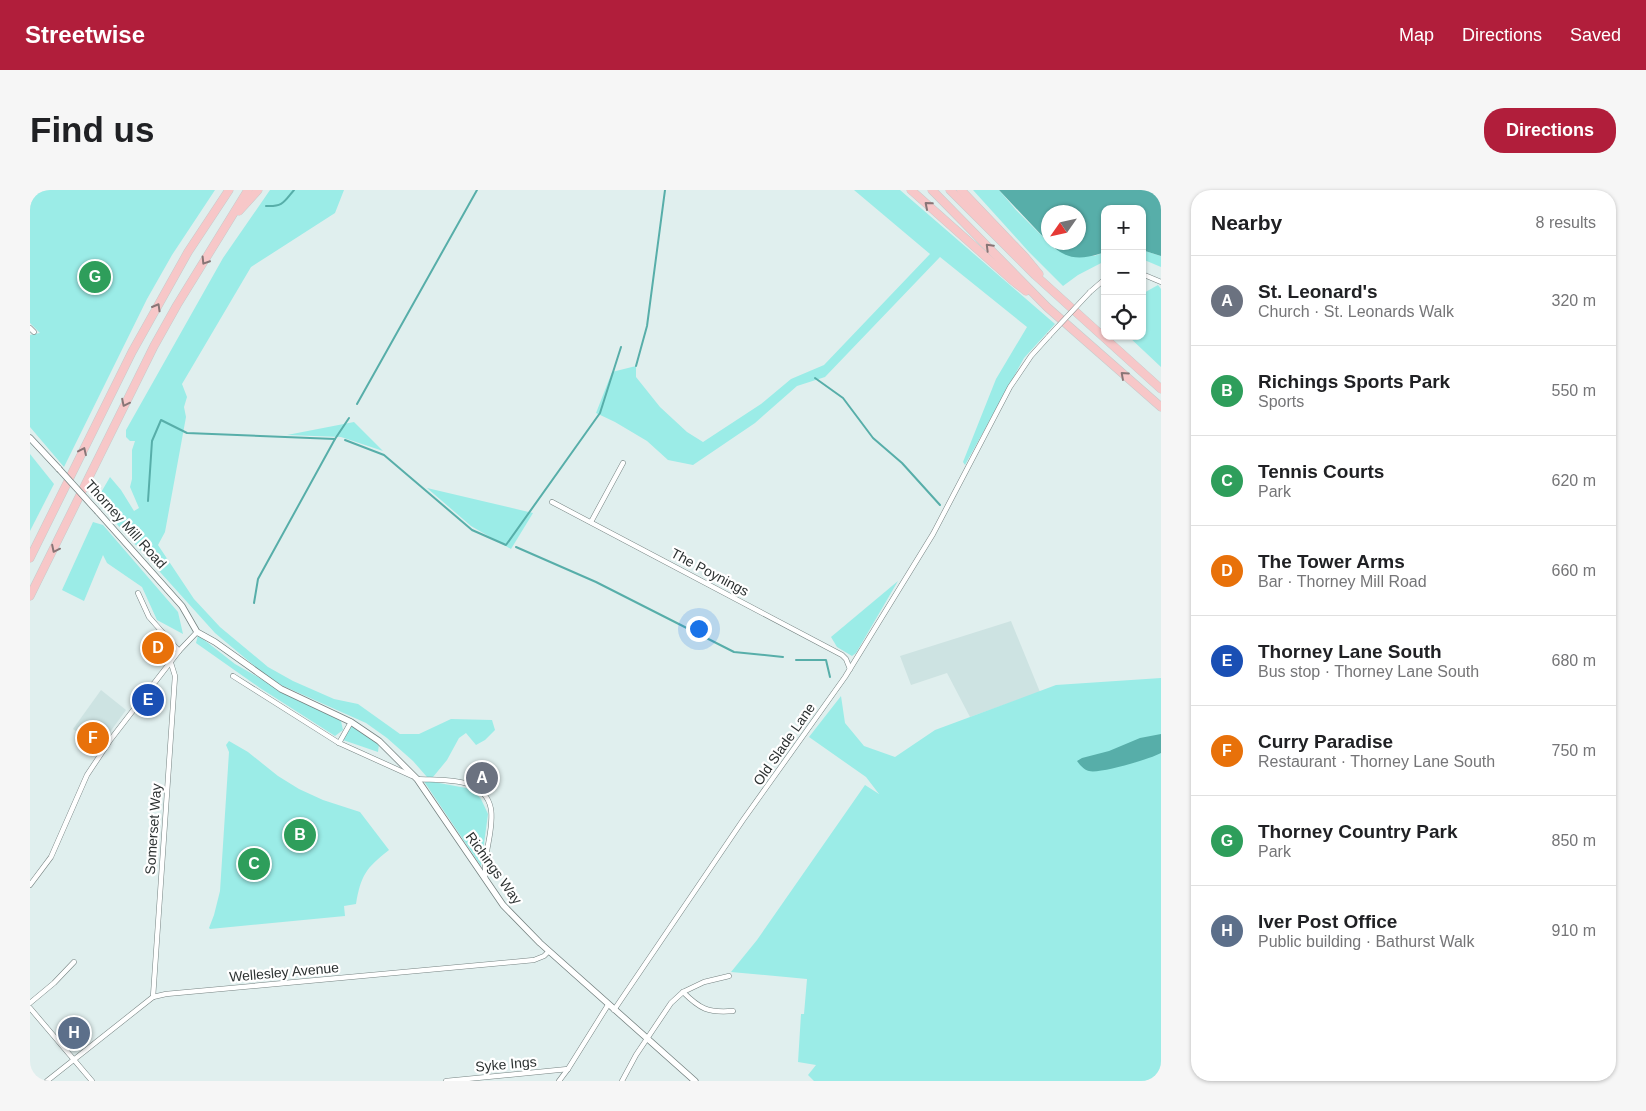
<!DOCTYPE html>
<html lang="en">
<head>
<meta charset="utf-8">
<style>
	:root { --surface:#fff; --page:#f6f6f6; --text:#202124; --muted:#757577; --line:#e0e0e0; --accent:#b11e3b }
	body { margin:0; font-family:Arial,sans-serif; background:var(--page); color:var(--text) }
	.controls { position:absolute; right:15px; top:15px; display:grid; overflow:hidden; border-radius:10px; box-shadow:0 1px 4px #0004 }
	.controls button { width:45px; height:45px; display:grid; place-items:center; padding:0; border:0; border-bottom:1px solid var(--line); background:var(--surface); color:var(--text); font:25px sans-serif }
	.compass { position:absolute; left:1011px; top:15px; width:45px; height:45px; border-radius:50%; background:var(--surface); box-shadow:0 1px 4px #0004; rotate:236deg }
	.you { position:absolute; left:668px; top:438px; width:18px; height:18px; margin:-12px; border:4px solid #fff; border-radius:50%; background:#1a73e8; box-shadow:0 0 0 8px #1a73e833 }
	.badge { display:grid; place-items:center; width:32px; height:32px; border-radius:50%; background:var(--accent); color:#fff; font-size:16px; font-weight:700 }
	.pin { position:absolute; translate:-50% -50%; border:2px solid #fff; box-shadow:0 1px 5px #0006 }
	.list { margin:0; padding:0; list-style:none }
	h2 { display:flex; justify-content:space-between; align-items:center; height:65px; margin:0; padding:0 20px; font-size:21px }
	h2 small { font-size:16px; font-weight:400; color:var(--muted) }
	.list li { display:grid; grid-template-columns:32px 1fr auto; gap:15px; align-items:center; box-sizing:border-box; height:90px; padding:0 20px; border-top:1px solid var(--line) }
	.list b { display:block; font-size:19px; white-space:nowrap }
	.list p { margin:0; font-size:16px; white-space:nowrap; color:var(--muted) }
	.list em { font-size:16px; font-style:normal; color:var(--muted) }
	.icon { flex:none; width:28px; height:28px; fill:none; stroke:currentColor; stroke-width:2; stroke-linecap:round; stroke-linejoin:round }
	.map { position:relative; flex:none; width:1131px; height:891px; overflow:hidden; border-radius:20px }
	header { display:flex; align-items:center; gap:30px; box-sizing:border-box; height:70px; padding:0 25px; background:var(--accent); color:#fff }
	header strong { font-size:24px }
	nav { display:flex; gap:28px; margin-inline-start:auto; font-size:18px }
	.intro { display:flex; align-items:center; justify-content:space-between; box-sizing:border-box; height:120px; padding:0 30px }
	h1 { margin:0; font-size:35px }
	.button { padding:12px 22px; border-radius:20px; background:var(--accent); color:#fff; font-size:18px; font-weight:700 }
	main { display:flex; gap:30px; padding:0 30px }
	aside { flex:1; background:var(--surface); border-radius:20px; box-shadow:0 1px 4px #0004 }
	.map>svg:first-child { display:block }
	.built { fill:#cde3e2 }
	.green { fill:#9bece7 }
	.water { fill:#57aea9 }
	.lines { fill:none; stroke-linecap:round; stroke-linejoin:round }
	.stream { stroke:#57aea9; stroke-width:2 }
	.minor-casing { stroke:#768382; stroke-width:5.5 }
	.tertiary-casing { stroke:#768382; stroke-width:7 }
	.motorway-casing { stroke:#c8caca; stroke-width:9 }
	.minor { stroke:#fff; stroke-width:4.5 }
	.tertiary { stroke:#fff; stroke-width:5.5 }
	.motorway { stroke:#f7c7c8; stroke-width:8 }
	.minor-bridge-casing { stroke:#768382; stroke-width:5.5; stroke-linecap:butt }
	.tertiary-bridge-casing { stroke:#768382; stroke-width:7; stroke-linecap:butt }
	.minor-bridge { stroke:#fff; stroke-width:4.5 }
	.tertiary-bridge { stroke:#fff; stroke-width:5.5 }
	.oneway { stroke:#887576 }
	.labels { text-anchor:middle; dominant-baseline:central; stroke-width:4.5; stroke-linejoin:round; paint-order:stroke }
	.street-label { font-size:14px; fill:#2d3232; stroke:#fff }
</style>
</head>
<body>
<header>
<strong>Streetwise</strong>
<nav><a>Map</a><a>Directions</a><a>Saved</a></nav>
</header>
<div class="intro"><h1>Find us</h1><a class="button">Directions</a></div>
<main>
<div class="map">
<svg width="1131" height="891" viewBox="0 0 1131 891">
	<rect width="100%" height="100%" fill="#e0efee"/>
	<g class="built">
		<path d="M981,431L1010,502L940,527L917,483L881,495L870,466Z"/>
		<path d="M71,500L96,520L69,557L43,539Z"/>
	</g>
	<g class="green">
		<path d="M0,0H185L142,65L117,109L34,277L0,237V145L10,143L0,133Z"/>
		<path d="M240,0H314L305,23L221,77L152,194L157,207L154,217L156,227L135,342L128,355L164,409L190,437L238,477L263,491L304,509L328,514L370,544H389L421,529L462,530L465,540L455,550L446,555L436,543L429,548L417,570L403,587H397L383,571L357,548L336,533L251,495L234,484L185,443L66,311L80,287L91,300L104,321L109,318L100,297L102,289V260L105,251H100L96,247V240L193,68Z"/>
		<path d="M824,0H870L1025,134L994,168L935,275L933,272L966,189L997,137L910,67L795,187L767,196L725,233L663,275L638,270L617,251L585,232L566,223L582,182L606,176V187L630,217L657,242L673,252L731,214L761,189L794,175L900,64Z"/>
		<path d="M943,0H969L986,20L1025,59L1064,66L1075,62V71L1048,85L1033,96L999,62Z"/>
		<path d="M1112,60L1131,66V77L1112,69Z"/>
		<path d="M1128,95L1131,99V177L1098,146H1112V104Z"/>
		<path d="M324,232L353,261L311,247L257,245Z"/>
		<path d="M0,264L24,294L0,341Z"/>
		<path d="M397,298L503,323L481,359L441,336Z"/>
		<path d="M63,332L73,335L148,422L153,444L127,430L112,397L77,373L73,365L54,411L32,400Z"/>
		<path d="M868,391L826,463L822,466L807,457L801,447Z"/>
		<path d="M168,445L205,474L249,499L311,531L313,540L305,546L230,498L166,453Z"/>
		<path d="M1131,488V891H784L778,885L786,875L768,872L771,824H774L777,789L701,782L727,750L835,595L849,604L836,587L779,547L811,506L815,533L834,556L865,567L905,540L1026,495Z"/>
		<path d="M321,536L349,554L348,562L313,550Z"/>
		<path d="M199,551L218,562L248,586L269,599L293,610L330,622L359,660C336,678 331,685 326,714L314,716L315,726L180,739L179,738L184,725L190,701L199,562L196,555Z"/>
		<path d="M393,590L436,598L444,601L451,609L458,624L451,676Z"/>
	</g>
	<g class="water">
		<path d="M969,0H1131V66L1112,60V19H1075V62C1052,70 1037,71 1019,53L1048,52V22H1018V52Z"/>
		<path d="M1131,544V563C1120,569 1070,584 1059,581C1054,580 1050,575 1047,571L1052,568L1079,561L1110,548Z"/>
	</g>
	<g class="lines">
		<g class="stream">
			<path d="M236,16C253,17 254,12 264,0"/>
			<path d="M606,176L617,136L635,0"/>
			<path d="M785,188L813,208L843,248L872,273L910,315"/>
			<path d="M327,214L447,0"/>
			<path d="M315,250L354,265L442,340L476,355L570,223L591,157"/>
			<path d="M118,311L122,251L131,230L157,243L305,249"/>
			<path d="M486,357L566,392L704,462L753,467"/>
			<path d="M224,413L228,389L305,249L319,228"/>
			<path d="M766,470H796L800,487"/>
		</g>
		<defs>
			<g id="minor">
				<path d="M1112,84L1131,92"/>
				<path d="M1060,102L1075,89"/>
				<path d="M0,138L4,142"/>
				<path d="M522,312L812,465L816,469L820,479"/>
				<path d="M561,332L593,273"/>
				<path d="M108,403L119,427L149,461"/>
				<path d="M203,486L309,553L382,586"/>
				<path d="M309,553L321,532"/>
				<path d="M387,589C402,590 424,589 438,594C474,607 459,641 456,668C455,675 455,681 455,688"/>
				<path d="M0,695L21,667L57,585L81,549L149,461L167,442"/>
				<path d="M653,802C670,819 678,823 703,821"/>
				<path d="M123,807L145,486L141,473"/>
				<path d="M0,813L24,793L44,772"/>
				<path d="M0,818L62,891"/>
				<path d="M584,820L713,630L815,487L903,344L980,197L1001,166L1019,146"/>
				<path d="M17,891L123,807L136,804L504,770L514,766L519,761"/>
				<path d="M416,891L538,879"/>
				<path d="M529,891L538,879L578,815"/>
				<path d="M592,891L606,865L641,813L653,802L674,792L699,786"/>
			</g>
			<g id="tertiary">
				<path d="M0,248L29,279"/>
				<path d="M68,322L152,416L167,442L185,452L251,499L321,532L349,551L387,589L473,715L510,753L665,891"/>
			</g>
			<g id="motorway">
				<path d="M881,0L982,90L996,101"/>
				<path d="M902,0L1017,117L1131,217"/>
				<path d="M920,0L1005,85L1131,199"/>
				<path d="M931,0L995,67L1009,84"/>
				<path d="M209,21L228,0"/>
				<path d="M0,368L102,162L158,62L199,0"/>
				<path d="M0,406L124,156L147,115L218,0"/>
			</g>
		</defs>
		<use href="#minor" class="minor-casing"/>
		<use href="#tertiary" class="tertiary-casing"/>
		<use href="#motorway" class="motorway-casing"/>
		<use href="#minor" class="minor"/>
		<use href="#tertiary" class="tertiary"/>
		<use href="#motorway" class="motorway"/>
		<defs>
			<path id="minor-bridge" d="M1019,146L1060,102"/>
			<path id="tertiary-bridge" d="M29,279L68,322"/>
		</defs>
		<use href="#minor-bridge" class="minor-bridge-casing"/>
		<use href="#tertiary-bridge" class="tertiary-bridge-casing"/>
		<use href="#minor-bridge" class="minor-bridge"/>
		<use href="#tertiary-bridge" class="tertiary-bridge"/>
	</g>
	<defs><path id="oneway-chevron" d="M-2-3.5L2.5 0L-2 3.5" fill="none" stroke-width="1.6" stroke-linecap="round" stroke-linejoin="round" transform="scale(1.25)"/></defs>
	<g class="oneway">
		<use href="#oneway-chevron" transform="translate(898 15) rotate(-139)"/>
		<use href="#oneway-chevron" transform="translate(959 57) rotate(-135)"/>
		<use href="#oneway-chevron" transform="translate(175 71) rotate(122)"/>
		<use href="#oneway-chevron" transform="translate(127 117) rotate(-60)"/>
		<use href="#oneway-chevron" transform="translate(1094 185) rotate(-138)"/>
		<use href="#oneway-chevron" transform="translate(95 213) rotate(116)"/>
		<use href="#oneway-chevron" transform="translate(53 261) rotate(-65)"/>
		<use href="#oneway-chevron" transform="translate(25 359) rotate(116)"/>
	</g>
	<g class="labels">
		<g class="street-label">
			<text transform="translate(96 334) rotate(48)">Thorney Mill Road</text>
			<text transform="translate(680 382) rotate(28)">The Poynings</text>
			<text transform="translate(754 554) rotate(-55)">Old Slade Lane</text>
			<text transform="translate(123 639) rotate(-86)">Somerset Way</text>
			<text transform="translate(464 678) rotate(54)">Richings Way</text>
			<text transform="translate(254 782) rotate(-5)">Wellesley Avenue</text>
			<text transform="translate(476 874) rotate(-5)">Syke Ings</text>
		</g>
	</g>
</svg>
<div class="controls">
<button>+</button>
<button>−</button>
<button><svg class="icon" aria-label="locate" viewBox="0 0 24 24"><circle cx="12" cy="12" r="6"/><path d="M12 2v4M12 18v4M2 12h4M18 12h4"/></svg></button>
</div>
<svg class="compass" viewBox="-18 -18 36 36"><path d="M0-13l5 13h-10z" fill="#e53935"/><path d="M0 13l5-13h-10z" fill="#757577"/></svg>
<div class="you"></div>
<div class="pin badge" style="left:452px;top:588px;background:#6b7280">A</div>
<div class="pin badge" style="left:270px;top:645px;background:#2e9e5b">B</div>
<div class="pin badge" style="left:224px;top:674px;background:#2e9e5b">C</div>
<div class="pin badge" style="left:128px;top:458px;background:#e8710a">D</div>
<div class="pin badge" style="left:118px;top:510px;background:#1a4fb4">E</div>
<div class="pin badge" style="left:63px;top:548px;background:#e8710a">F</div>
<div class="pin badge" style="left:65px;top:87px;background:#2e9e5b">G</div>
<div class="pin badge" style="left:44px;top:843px;background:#5c6f8a">H</div>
</div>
<aside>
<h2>Nearby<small>8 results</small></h2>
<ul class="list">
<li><span class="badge" style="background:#6b7280">A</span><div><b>St. Leonard's</b><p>Church · St. Leonards Walk</p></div><em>320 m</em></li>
<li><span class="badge" style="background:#2e9e5b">B</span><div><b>Richings Sports Park</b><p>Sports</p></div><em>550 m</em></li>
<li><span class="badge" style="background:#2e9e5b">C</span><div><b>Tennis Courts</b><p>Park</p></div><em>620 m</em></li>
<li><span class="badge" style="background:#e8710a">D</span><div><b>The Tower Arms</b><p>Bar · Thorney Mill Road</p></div><em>660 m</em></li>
<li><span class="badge" style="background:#1a4fb4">E</span><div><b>Thorney Lane South</b><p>Bus stop · Thorney Lane South</p></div><em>680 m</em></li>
<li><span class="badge" style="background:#e8710a">F</span><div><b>Curry Paradise</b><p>Restaurant · Thorney Lane South</p></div><em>750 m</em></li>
<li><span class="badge" style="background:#2e9e5b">G</span><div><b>Thorney Country Park</b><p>Park</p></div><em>850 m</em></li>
<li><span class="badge" style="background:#5c6f8a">H</span><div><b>Iver Post Office</b><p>Public building · Bathurst Walk</p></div><em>910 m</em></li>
</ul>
</aside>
</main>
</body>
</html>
